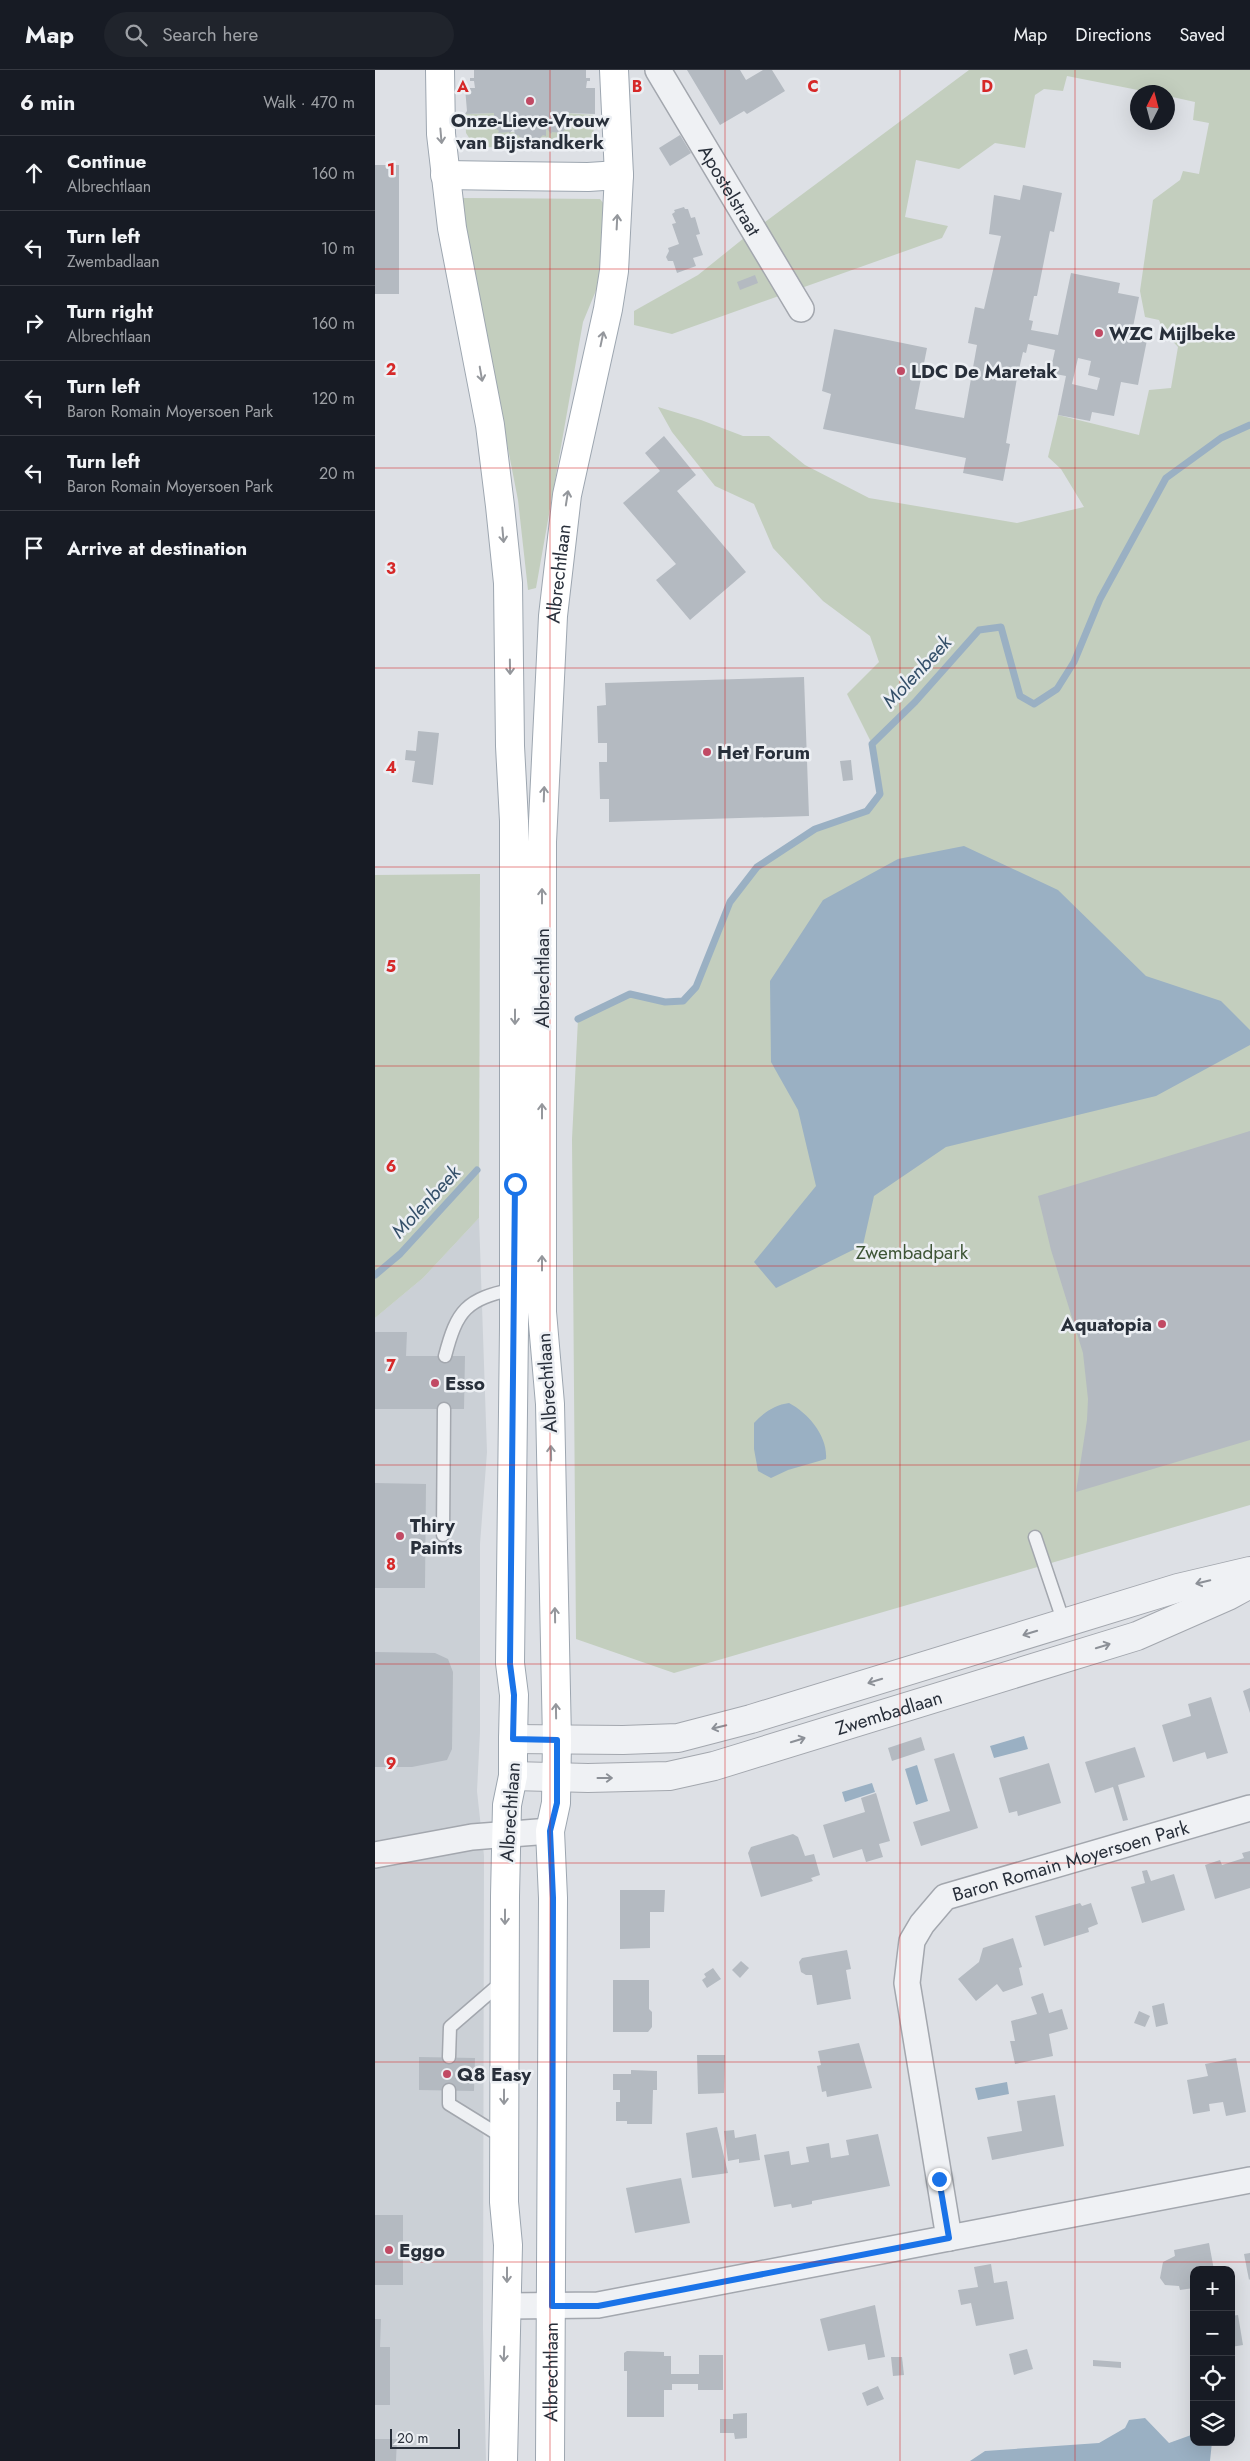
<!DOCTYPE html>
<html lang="en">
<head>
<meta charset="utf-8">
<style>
	:root { --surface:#171b24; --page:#20242c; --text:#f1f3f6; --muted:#9ea1a6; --line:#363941 }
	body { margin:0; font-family:Jost,sans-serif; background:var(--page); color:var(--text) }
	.controls { position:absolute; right:15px; bottom:15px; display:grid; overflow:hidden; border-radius:10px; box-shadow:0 5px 20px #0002 }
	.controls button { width:45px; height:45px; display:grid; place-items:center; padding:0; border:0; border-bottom:1px solid var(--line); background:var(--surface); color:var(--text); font:25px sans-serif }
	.compass { position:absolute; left:755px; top:15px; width:45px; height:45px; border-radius:50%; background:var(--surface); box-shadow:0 5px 20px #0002; rotate:6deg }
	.scale { position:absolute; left:15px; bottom:12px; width:70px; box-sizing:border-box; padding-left:5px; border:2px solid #282f3a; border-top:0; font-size:14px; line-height:18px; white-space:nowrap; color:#282f3a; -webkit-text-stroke:4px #eceff3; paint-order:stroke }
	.stop { position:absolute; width:15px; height:15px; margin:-11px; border:4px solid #1a73e8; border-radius:50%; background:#fff }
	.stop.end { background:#1a73e8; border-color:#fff; box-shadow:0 1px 5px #0008 }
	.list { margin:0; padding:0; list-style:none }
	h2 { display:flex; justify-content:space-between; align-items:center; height:65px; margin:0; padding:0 20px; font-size:21px }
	h2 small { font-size:16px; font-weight:400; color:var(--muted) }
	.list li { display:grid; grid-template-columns:32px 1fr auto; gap:15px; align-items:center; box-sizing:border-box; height:75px; padding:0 20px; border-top:1px solid var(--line) }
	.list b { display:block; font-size:19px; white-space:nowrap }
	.list p { margin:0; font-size:16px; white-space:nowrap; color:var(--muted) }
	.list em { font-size:16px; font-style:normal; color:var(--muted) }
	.icon { flex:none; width:28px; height:28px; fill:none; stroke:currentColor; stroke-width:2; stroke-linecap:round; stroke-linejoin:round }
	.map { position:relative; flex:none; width:875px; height:2391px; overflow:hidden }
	header { display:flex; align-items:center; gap:30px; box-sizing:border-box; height:70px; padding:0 25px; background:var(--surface); border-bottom:1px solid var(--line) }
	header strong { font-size:24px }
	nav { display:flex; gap:28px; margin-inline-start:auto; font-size:18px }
	.search { width:350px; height:45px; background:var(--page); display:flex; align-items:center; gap:12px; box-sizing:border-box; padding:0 18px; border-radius:28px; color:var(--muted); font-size:19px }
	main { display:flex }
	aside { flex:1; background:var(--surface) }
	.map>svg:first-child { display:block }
	.built { fill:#cbd0d6 }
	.green { fill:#c3cebe }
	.water { fill:#9ab0c3 }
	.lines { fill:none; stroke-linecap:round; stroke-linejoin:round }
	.stream { stroke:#9ab0c3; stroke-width:7 }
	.building { fill:#b4bac1; fill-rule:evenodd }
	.service-casing { stroke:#a3a7ae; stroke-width:15 }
	.minor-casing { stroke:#a3a7ae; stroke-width:28 }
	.tertiary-casing { stroke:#a3a7ae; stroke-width:30 }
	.primary-casing { stroke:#9da6b0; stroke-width:30 }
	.service { stroke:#eff1f4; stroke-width:12 }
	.minor { stroke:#eff1f4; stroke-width:25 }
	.tertiary { stroke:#eff1f4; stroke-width:28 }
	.primary { stroke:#fff; stroke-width:28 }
	.oneway { stroke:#94979c }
	.oneway2 { stroke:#8c9097 }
	.route { stroke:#1a73e8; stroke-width:6 }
	.grid { fill:none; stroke:#d62828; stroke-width:1; stroke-opacity:0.55 }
	.poi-dot { fill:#c14a64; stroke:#eceff3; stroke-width:2 }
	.labels { text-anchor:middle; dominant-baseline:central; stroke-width:5; stroke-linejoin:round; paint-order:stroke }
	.poi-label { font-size:19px; font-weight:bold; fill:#282f3a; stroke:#eceff3; text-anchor:start }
	.street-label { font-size:19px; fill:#282f3a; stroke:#eceff3 }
	.park-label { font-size:19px; fill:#3e5536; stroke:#eceff3 }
	.water-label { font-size:20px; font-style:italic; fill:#35506a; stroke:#eceff3 }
	.grid-label { font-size:16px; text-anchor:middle; font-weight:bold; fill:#d62828; stroke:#eceff3; stroke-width:5; stroke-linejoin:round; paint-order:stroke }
</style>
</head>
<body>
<header>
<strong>Map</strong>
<div class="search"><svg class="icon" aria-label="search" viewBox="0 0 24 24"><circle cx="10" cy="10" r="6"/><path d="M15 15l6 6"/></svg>Search here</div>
<nav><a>Map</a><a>Directions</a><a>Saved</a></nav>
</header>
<main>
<aside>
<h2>6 min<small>Walk · 470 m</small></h2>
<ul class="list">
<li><svg class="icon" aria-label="ahead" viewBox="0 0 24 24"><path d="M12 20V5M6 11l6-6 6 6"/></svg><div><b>Continue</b><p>Albrechtlaan</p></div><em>160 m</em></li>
<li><svg class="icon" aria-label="left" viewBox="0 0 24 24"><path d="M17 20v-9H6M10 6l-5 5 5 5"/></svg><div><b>Turn left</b><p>Zwembadlaan</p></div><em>10 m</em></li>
<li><svg class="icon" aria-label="right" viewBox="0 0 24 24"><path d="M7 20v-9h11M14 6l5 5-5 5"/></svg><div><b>Turn right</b><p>Albrechtlaan</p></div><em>160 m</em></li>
<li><svg class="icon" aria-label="left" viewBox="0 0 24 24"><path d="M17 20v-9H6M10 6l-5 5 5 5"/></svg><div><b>Turn left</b><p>Baron Romain Moyersoen Park</p></div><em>120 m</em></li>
<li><svg class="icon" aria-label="left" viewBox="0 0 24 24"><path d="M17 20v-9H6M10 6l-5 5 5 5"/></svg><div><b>Turn left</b><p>Baron Romain Moyersoen Park</p></div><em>20 m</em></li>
<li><svg class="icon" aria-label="arrive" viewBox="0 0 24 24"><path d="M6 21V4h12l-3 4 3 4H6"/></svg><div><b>Arrive at destination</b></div></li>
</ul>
</aside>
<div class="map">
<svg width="875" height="2391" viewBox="0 0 875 2391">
	<rect width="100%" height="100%" fill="#dde0e5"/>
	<path class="built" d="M104,1148L112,1382L105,1474V1662L102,1721L109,1786L108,2259L111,2391H0V1248L48,1208Z"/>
	<g class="green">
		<path d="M594,0H875V1435L299,1603L201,1569L197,1069L203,949L255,924L290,932L308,931L321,917L355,832L382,797L440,759L492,741L505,724L497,674L472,624L504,592L495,566L448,531L398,478L379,434L340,416L297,362L283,337L326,350L368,366H394L430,395L494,428L642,453L709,437L686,399L673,387L683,345L764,365L774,320L796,318L803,277L789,262L784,250L770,247L765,221L778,130L805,110L808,101L824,104L834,53L818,50L820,32L793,26L792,22H773L692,6L688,21L669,19L660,25L650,78L620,73L584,99L541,90L530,147L573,156L567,168L297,264L259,255V241L323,205L374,164Z"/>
		<path d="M119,43L124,61L168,65L171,57L191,56V43L218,45L219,72L214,79L100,77L91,63L90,44Z"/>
		<path d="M84,128L225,129L242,151L229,201L208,252L161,518L153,520L143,430Z"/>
		<path d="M105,804L104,1148L48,1208L0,1248V805Z"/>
	</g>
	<g class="water">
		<path d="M589,776L683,820L771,906L846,931L875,960V975L781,1026L571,1077L499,1126L488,1175L401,1218L379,1192L441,1116L423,1040L396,992L395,911L448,830L523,789Z"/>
		<path d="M414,1333C433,1343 453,1366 451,1389L413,1400L396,1408L383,1401L379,1379V1353C389,1342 400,1335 414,1333Z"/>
		<path d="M649,1666L653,1679L619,1688L615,1676Z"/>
		<path d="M542,1695L553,1731L541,1735L530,1699Z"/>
		<path d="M497,1713L500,1722L470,1732L467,1722Z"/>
		<path d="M632,2012L634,2024L603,2030L600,2018Z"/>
		<path d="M770,2348L794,2373L819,2364V2372H837L835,2391H595L610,2381L724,2373L750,2358L754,2350Z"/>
	</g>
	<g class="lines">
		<g class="stream">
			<path d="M203,949L255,924L290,932L308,931L321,917L355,832L382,797L440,759L492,741L505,724L497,674L540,632L604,560L626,557L645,626L659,634L682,619L699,592L725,529L791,408L846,368L875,355"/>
			<path d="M0,1205L25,1184L102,1100"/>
		</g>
	</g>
	<g class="building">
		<path d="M99,0H211V8H215V11H212L211,18H220V44L191,43V54L193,55L187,63L177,62L176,64L171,57V66L168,65L160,73L159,70H151L150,73L143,65L140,66L139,58L134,64V62L123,63L124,61L117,55L119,54V43L90,44L92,41L90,18H100L99,11H95V8H99Z"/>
		<path d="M312,0H365L371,10L388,0H397L410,21L372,44L369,41L345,55Z"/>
		<path d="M305,65L316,83L295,96L284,78Z"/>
		<rect x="0" y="95" width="24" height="129"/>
		<path d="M648,115L687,123L679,162L675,161L662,226H659L654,250L658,251L656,260L683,265L696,203L745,213L743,223L764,227L757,262L773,265L763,315L746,312L739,346L717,342L715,351L683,345L691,306L675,303L680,280L653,274L651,283L648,282L642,308L631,373L635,374L628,411L588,403L591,388L448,359L456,324L447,321L459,259L552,278L540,339L589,348L602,275L593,273L600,237L609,239L626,166L614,164L619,125L645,130ZM703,288L716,291L713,305L725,308L722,320L697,314Z"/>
		<path d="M309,137L310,139H313L316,148L320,147L325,164L321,165L328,185L318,188L321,196L302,203L298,191H293L291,187L294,181L293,178L304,174L297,154L301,153L297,144L300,142L299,140Z"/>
		<path d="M380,205L383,213L365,220L362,212Z"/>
		<path d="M289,366L321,405L302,421L371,502L315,550L281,510L301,494L248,433L285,401L270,383Z"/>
		<path d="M429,607L434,746L234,752V729H225L224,692H232V673H223L222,636L231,635L230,613Z"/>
		<path d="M43,661L64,663L58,715L37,712L40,691L30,690L31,680L41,681Z"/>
		<path d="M476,690L478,710L468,711L465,691Z"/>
		<path d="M875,1061V1370L701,1422L712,1350L713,1329L708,1283L676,1180L663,1126Z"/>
		<path d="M0,1262H32L31,1286H90L89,1339H0Z"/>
		<path d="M0,1413L51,1414L50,1518H0Z"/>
		<path d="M0,1582L60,1583L73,1589L78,1602L77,1679L72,1690L37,1697H0Z"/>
		<path d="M875,1618V1643L868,1621Z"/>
		<path d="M836,1627L853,1683L832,1689L830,1682L798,1692L787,1655L816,1646L813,1634Z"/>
		<path d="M546,1667L550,1680L517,1691L513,1678Z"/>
		<path d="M760,1677L770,1707L743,1715L753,1750L748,1751L738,1717L720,1723L710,1692Z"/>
		<path d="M579,1683L603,1758L546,1776L538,1752L575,1741L559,1689Z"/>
		<path d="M674,1693L686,1733L643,1746L642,1741L634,1743L624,1708Z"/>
		<path d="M501,1723L515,1771L504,1774L508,1787L491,1792L487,1779L458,1788L448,1755L490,1742L486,1728Z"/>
		<path d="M418,1764L423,1767L430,1786L439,1784L445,1805L436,1808L438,1811L386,1827L373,1783L376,1777Z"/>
		<path d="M875,1781V1818L840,1829L830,1795L845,1790L847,1795L869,1788L867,1783Z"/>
		<path d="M772,1800L776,1811L799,1804L810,1840L767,1853L756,1817L770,1813L767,1801Z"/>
		<path d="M245,1820H290L289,1842H275V1878L245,1879Z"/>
		<path d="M705,1833L707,1836L716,1833L723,1854L713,1858L714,1862L669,1876L660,1846Z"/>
		<path d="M638,1868L647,1897L644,1898L648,1915L628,1922L622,1914L601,1931L583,1909L604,1892L608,1878Z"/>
		<path d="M472,1880L476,1899L471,1900L476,1929L442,1935L437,1905H431L426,1902L424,1892L427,1888Z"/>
		<path d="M366,1891L374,1898L365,1908L357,1900Z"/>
		<path d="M338,1898L346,1909L332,1918L327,1910L331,1907L329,1904Z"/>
		<path d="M238,1910H274V1939L277,1942V1957L273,1962H238Z"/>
		<path d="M668,1923L674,1943L687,1939L693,1959L674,1964L678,1986L640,1994L635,1971H640L636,1951L662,1944L656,1927Z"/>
		<path d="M789,1933L793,1954L781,1957L777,1936Z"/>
		<path d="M764,1941L775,1946L770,1957L759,1953Z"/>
		<path d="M484,1973L497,2018L452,2027L451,2021L447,2022L442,1996L446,1995L443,1981Z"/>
		<path d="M322,1985H350L349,2023L323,2024Z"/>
		<path d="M44,1987L100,1988L99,2021L44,2020Z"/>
		<path d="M861,1988L871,2042L851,2046L848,2032L834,2034L835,2041L818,2044L812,2010L833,2006L830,1994Z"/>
		<path d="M256,2000L282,2001V2020H278L277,2054H252V2051H241V2032H245V2020H238V2004H256Z"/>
		<path d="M680,2025L689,2076L617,2090L612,2067L647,2061L642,2031Z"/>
		<path d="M342,2057L353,2103L317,2108L311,2063Z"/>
		<path d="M359,2060L360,2068L381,2064L385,2090L364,2093V2089L353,2091L349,2061Z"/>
		<path d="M503,2064L515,2116L437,2131V2134L417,2138L416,2134L399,2137L389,2085L414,2081L416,2095L434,2092L431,2077L454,2073L456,2088L474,2085L471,2070Z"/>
		<path d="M306,2108L315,2153L260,2163L251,2118Z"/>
		<rect x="0" y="2145" width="28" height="70"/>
		<path d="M834,2173L839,2200H819V2218L805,2220L804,2216L790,2215L785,2208L788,2192L800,2186L799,2180Z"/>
		<path d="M875,2183V2209L874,2210L869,2184Z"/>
		<path d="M616,2194L619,2213L632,2211L639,2249L601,2256L596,2233L586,2235L583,2220L603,2217L599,2197Z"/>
		<path d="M500,2235L510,2287L493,2290L490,2274L453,2281L445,2249Z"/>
		<path d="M863,2245L868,2275L856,2277V2246Z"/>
		<path d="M0,2249H6L5,2277H15V2335H0Z"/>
		<path d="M652,2279L658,2299L639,2305L634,2284Z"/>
		<path d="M252,2281L289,2282V2286H296V2304H324V2285H348V2320H323V2314H297V2320H289V2347H252V2301H249V2283Z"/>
		<path d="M516,2287H527L529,2305L518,2306Z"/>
		<path d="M718,2290L746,2292V2298L718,2296Z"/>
		<path d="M503,2316L509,2329L492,2336L487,2323Z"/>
		<path d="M372,2343V2368L360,2369L359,2363H345V2349H358V2344Z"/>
		<path d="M0,2369H22L21,2391H0Z"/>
	</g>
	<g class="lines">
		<defs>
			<g id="service">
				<path d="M70,1286C82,1240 91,1229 139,1219"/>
				<path d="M68,1465L69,1339"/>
				<path d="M660,1467L689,1553"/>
				<path d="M74,1987L75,1957L127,1912"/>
				<path d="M74,2020V2034L129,2068"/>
			</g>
			<g id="minor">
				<path id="s1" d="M283,0L426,239"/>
				<path d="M0,1785L97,1767L175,1761"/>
				<path d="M574,2168L875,2110"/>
				<path id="s2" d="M132,2236L223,2235L574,2168L532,1913L537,1871L547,1854L570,1827L875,1738"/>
			</g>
			<g id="tertiary">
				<path d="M138,1669L248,1670L303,1668L376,1649L803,1518L875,1501"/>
				<path id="s3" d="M138,1706L213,1708L294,1706L339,1696L762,1566L853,1526L875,1514"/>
			</g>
			<g id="primary">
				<path d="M65,0L66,64L77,158L115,355L125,436L133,513L135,676L139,751V1257L135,1593L139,1625L138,1669V1706L132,1735L130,1826L129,2132L133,2175L128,2391"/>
				<path d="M70,105L213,107L244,105"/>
				<path id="s4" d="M175,2391L178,1828L175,1761L181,1733L182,1670L175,1334L167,1242V772L178,546L192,425L233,239L239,201L244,105L239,0"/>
			</g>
		</defs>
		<use href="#service" class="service-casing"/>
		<use href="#minor" class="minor-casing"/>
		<use href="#tertiary" class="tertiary-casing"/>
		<use href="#primary" class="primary-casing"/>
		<use href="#service" class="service"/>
		<use href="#minor" class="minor"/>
		<use href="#tertiary" class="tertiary"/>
		<use href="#primary" class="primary"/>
	</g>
	<defs><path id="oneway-shaft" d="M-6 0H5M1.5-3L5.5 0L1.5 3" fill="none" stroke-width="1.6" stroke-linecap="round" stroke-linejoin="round" transform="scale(1.25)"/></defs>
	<g class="oneway">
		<use href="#oneway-shaft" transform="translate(66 66) rotate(85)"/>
		<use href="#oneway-shaft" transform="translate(242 152) rotate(-87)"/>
		<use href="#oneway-shaft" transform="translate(227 269) rotate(-78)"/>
		<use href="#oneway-shaft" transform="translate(106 304) rotate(80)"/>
		<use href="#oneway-shaft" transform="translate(192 428) rotate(-81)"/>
		<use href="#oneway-shaft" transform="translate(128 465) rotate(85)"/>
		<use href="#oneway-shaft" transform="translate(135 597) rotate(89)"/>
		<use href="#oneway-shaft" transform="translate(169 724) rotate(-88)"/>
		<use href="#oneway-shaft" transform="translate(167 826) rotate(-90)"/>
		<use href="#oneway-shaft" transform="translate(140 947) rotate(90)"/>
		<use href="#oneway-shaft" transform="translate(167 1041) rotate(-90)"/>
		<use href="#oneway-shaft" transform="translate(167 1193) rotate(-90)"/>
		<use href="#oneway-shaft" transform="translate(176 1383) rotate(-91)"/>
		<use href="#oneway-shaft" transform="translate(180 1545) rotate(-91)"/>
		<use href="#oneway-shaft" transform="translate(181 1641) rotate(-91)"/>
		<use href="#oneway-shaft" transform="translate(130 1847) rotate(90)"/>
		<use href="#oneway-shaft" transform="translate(129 2027) rotate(90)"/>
		<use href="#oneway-shaft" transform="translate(132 2205) rotate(90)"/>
		<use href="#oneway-shaft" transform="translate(129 2284) rotate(92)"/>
	</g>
	<g class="oneway2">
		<use href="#oneway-shaft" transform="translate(828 1512) rotate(166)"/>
		<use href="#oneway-shaft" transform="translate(655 1563) rotate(163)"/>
		<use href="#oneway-shaft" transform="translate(728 1576) rotate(-17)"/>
		<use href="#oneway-shaft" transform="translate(500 1611) rotate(163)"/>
		<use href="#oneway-shaft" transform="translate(344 1657) rotate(166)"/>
		<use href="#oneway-shaft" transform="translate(423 1670) rotate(-17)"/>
		<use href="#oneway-shaft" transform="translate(230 1708)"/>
	</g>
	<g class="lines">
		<path class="route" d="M140,1114L135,1594L139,1625L138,1669L182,1670V1733L175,1761L178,1828L177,2236H223L574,2168L564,2109"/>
	</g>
	<path class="grid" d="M175,0V2391M350,0V2391M525,0V2391M700,0V2391M0,199H875M0,398H875M0,598H875M0,797H875M0,996H875M0,1196H875M0,1395H875M0,1594H875M0,1793H875M0,1992H875M0,2192H875"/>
	<g class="poi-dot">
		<circle cx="155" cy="31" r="5"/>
		<circle cx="724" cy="263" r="5"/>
		<circle cx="526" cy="301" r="5"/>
		<circle cx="332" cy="682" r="5"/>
		<circle cx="787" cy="1254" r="5"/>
		<circle cx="60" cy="1313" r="5"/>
		<circle cx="25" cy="1466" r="5"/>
		<circle cx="72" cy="2004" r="5"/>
		<circle cx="14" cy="2180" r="5"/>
	</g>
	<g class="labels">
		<g class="poi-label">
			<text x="155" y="50" text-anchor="middle">Onze-Lieve-Vrouw<tspan x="155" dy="22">van Bijstandkerk</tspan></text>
			<text x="734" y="263">WZC Mijlbeke</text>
			<text x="536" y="301">LDC De Maretak</text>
			<text x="342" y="682">Het Forum</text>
			<text x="777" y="1254" text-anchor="end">Aquatopia</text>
			<text x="70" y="1313">Esso</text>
			<text x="35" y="1455">Thiry<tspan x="35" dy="22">Paints</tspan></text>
			<text x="82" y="2004">Q8 Easy</text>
			<text x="24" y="2180">Eggo</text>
		</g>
		<g class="street-label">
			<text stroke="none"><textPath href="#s1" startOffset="140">Apostelstraat</textPath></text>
			<text stroke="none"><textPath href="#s4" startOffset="1889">Albrechtlaan</textPath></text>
			<text transform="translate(167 908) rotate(-90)">Albrechtlaan</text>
			<text transform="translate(172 1313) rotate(-94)">Albrechtlaan</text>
			<text stroke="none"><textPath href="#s3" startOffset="385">Zwembadlaan</textPath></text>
			<text transform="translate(135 1742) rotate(-86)">Albrechtlaan</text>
			<text stroke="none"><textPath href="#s2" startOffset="935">Baron Romain Moyersoen Park</textPath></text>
			<text stroke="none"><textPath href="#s4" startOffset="89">Albrechtlaan</textPath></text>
		</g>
		<g class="park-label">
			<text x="537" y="1182">Zwembadpark</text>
		</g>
		<g class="water-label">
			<text transform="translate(542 602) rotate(-47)">Molenbeek</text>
			<text transform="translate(51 1132) rotate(-47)">Molenbeek</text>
		</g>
	</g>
	<g class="grid-label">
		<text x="88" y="22">A</text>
		<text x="262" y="22">B</text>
		<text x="438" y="22">C</text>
		<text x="612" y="22">D</text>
		<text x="16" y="105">1</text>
		<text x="16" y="305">2</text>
		<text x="16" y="504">3</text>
		<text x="16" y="703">4</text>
		<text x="16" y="902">5</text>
		<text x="16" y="1102">6</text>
		<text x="16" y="1301">7</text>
		<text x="16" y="1500">8</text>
		<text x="16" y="1699">9</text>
	</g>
</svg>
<div class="controls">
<button>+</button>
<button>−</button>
<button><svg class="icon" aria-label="locate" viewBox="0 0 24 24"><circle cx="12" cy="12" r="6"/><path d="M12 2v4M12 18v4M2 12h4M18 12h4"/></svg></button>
<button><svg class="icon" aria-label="layers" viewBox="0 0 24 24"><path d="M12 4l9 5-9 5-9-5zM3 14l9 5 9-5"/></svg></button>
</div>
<svg class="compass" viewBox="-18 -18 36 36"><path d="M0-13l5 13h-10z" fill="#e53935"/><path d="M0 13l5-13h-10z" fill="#9ea1a6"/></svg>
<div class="scale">20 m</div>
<div class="stop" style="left:140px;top:1114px"></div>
<div class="stop end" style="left:564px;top:2109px"></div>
</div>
</main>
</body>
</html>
